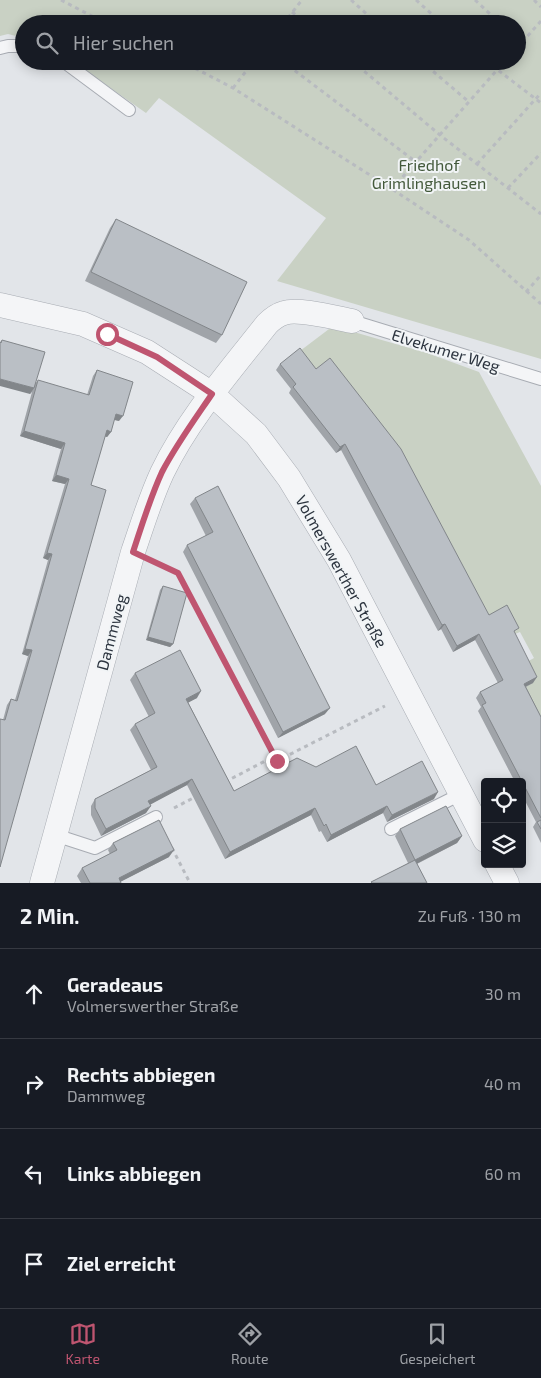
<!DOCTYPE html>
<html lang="de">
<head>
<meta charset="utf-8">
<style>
	:root { --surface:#171b24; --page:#20242c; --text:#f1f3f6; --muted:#9ea1a6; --line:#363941; --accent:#bf5570 }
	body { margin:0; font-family:"Exo 2",sans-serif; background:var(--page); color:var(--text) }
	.controls { position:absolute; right:15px; bottom:15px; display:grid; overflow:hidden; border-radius:5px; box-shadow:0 2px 12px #0003 }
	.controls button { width:45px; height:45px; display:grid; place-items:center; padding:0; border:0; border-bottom:1px solid var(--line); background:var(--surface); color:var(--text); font:25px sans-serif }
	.stop { position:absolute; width:15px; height:15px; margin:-11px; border:4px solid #bf5570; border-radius:50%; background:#fff }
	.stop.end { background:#bf5570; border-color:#fff; box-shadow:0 1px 5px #0008 }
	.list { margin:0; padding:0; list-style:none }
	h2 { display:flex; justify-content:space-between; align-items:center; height:65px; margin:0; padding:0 20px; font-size:21px }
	h2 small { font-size:16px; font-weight:400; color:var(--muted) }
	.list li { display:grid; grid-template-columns:32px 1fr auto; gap:15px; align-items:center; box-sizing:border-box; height:90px; padding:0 20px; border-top:1px solid var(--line) }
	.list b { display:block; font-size:19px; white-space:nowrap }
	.list p { margin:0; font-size:16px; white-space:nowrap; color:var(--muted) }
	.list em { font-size:16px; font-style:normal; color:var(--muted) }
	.icon { flex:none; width:28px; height:28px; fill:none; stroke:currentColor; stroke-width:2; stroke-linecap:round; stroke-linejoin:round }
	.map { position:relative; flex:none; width:541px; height:883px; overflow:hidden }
	.search { position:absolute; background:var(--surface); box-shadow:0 2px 12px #0003; left:15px; right:15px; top:15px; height:55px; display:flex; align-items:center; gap:12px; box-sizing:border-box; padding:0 18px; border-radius:28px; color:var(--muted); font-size:19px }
	.sheet { height:425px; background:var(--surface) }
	nav { display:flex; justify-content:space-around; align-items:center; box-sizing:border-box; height:70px; border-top:1px solid var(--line); background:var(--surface); font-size:14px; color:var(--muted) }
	nav a { display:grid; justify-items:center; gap:2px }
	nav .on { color:var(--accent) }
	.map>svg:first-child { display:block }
	.green { fill:#c9d1c4 }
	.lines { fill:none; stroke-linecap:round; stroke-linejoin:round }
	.service-casing { stroke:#a8acb3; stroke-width:14 }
	.minor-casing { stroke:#a8acb3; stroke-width:25 }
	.path { stroke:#b8bbc0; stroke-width:3; stroke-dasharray:4 4; stroke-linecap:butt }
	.service { stroke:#f4f5f7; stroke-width:12 }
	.minor { stroke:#f4f5f7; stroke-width:24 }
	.wall { fill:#a0a4a9 }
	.shaded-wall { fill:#82868a }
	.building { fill:#babfc5; stroke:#82868a }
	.route { stroke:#bf5570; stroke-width:6 }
	.labels { text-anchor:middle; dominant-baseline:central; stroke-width:4; stroke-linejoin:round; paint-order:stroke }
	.park-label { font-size:16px; fill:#43593b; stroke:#f1f4f6 }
	.street-label { font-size:16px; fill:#2c343f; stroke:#f1f4f6 }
</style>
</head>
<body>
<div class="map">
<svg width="541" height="883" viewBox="0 0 541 883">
	<rect width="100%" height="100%" fill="#e2e5e9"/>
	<g class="green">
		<path d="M0,0H541V359L277,281L326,218L159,98L146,113L72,61H517V24H24V38L8,34L0,36Z"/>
		<path d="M333,326L427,353L479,372L541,486V732L519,690L523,664L534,658L520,632L515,634L470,629L312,374L296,354Z"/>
	</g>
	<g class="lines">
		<defs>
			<g id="service">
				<path d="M0,48L8,46H24"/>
				<path d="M63,61L129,110"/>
				<path d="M352,321L541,379"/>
				<path d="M391,829L461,794"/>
				<path d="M55,835L95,848L156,817"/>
			</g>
			<g id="minor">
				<path d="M0,305L83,324L147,352L212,394L256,434L289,478L339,560L485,840"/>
				<path d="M497,864L507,883"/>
				<path d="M42,883L133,552C142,526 150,499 162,473C188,419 230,371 267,324C272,319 277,315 284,313C298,308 336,318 352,321"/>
			</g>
		</defs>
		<use href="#service" class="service-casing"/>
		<use href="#minor" class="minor-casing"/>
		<g class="path">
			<path d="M61,0L107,24"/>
			<path d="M351,0L378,24"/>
			<path d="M416,0L443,24"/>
			<path d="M475,0L501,24"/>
			<path d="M534,0L541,7"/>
			<path d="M292,12L307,24"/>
			<path d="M283,24L302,0"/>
			<path d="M517,48L541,21"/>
			<path d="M181,61L233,88L392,189L469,240L541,304"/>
			<path d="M282,61L416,162"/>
			<path d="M352,61L440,135L541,214"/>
			<path d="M421,61L469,102"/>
			<path d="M486,61L541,103"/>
			<path d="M233,88L254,61"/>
			<path d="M477,164L541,93"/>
			<path d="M508,188L541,153"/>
			<path d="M392,189L505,61"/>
			<path d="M526,292L541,275"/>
			<path d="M156,563L178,573L276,761"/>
			<path d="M225,782L267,760L277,761L385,706"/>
			<path d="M174,808L197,796"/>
			<path d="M172,848L190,883"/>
		</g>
		<use href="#service" class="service"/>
		<use href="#minor" class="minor"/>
	</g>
	<g class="wall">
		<path d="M116,219L222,335L216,343L85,281L110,228Z"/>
		<path d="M2,340L36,382L87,395L93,376L97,370L119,421L114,420L111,432L107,437L105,436L91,485L0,867L3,720L7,705L11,699L15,700L28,656L22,654L48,560L43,558L65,484L52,481L61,449L20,436L32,392L30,394L0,342Z"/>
		<path d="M280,364L489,615L515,634L533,683L526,687L541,717V843L533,827L536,822L522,795V782H515L478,711L481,707L476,698L480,692L498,683L475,640L453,652L441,629L438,631L341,450L336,453L289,393L291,389L276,370Z"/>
		<path d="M195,498L325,714L278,738L183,552L187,545L206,536L190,504Z"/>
		<path d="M163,586L173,644L170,647L146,640L160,590Z"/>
		<path d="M135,673L197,698L188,702L234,791L316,767L376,785L434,799L387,822L383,813L327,842L321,831L319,832L311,815L225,859L187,785L150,804L146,813L101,836L91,815V806L95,799L151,770L130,730L135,724L149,717L130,680Z"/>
		<path d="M400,829L462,836L457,843L417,864L427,883H371L408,863L395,836Z"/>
		<path d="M113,843L169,857L120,882L121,883H81L77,876L82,868L110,854L108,850Z"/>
	</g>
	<g class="shaded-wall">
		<path d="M0,379L34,388L30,394L0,386Z"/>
		<path d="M116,414L123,416L119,421L112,419Z"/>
		<path d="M107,430L111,432L107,437L103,436Z"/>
		<path d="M24,431L65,443L61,449L20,436Z"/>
		<path d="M345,444L341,450L336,453L340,447Z"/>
		<path d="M56,475L69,479L65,484L52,481Z"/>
		<path d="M47,553L52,554L48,560L43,558Z"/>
		<path d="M445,624L441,629L438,631L442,625Z"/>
		<path d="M479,634L475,640L453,652L457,646Z"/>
		<path d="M148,637L173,644L170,647L146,640Z"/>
		<path d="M25,649L32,650L28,656L22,654Z"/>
		<path d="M537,677L533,683L520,689L524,684Z"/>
		<path d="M201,691L197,698L182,706L186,699Z"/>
		<path d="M330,708L325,714L278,738L283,732Z"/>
		<path d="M192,779L187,785L144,808L148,801Z"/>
		<path d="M438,792L434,799L387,822L392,815Z"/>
		<path d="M151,806L146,813L101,836L106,829Z"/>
		<path d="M387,806L383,813L327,842L331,835Z"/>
		<path d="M315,808L311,815L225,859L230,852Z"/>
		<path d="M462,836L457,843L410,867L415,860Z"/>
		<path d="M174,850L169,857L118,883L119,878Z"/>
	</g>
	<g class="building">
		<path d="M116,219L247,282L222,335L91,272Z"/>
		<path d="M2,340L45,352L34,388L0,379V342L1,343Z"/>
		<path d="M300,348L316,369L330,358L401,449L489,615L507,605L519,628L514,631L537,677L524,684L541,717V818L482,705L486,703L480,692L503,680L479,634L457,646L445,624L442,625L345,444L340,447L293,387L296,384L280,364Z"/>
		<path d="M97,370L133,382L123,416L116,414L111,432L107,430L91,485L106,490L0,867V719L5,720L11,699L17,701L32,650L25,649L52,554L47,553L69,479L56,475L65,443L24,431L38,380L89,395Z"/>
		<path d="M218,486L330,708L283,732L187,545L213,532L195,498Z"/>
		<path d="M163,586L187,593L173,644L148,637Z"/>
		<path d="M180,650L201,691L186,699L234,791L297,758L316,767L356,746L376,785L422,761L438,792L392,815L387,806L331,835L326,824L324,826L315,808L230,852L192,779L148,801L151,806L106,829L95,808V799L157,767L135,724L155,713L135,673Z"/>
		<path d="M446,806L462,836L415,860L427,883H372L371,882L415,860L400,829Z"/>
		<path d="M159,820L174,850L119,878L121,883H90L82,868L117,850L113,843Z"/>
		<path d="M541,820V829L537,822Z"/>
	</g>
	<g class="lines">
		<path class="route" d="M107,334L157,357L212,394C195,419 176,445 162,472C150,498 142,525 133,552L178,573L277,761"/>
	</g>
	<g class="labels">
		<g class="park-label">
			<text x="429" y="164">Friedhof<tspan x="429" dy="18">Grimlinghausen</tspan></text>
		</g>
		<g class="street-label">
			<text transform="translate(446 350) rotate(17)">Elvekumer Weg</text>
			<text transform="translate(342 571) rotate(61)">Volmerswerther Straße</text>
			<text transform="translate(111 632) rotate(-75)">Dammweg</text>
		</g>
	</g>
</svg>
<div class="controls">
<button><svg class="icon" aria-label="locate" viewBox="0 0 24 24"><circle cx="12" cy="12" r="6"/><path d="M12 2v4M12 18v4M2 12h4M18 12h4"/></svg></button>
<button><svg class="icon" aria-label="layers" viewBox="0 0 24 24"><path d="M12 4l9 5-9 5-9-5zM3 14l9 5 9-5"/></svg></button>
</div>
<div class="stop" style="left:107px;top:334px"></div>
<div class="stop end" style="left:277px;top:761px"></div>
<div class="search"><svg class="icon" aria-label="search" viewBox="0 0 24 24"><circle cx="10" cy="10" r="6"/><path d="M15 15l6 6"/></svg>Hier suchen</div>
</div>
<section class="sheet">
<h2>2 Min.<small>Zu Fuß · 130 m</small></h2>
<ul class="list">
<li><svg class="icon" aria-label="ahead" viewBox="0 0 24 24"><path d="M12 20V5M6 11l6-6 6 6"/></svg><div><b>Geradeaus</b><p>Volmerswerther Straße</p></div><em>30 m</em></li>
<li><svg class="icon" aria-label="right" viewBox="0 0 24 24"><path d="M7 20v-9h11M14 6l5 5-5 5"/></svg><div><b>Rechts abbiegen</b><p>Dammweg</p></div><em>40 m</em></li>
<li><svg class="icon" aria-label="left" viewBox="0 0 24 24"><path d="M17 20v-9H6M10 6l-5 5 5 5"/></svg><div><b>Links abbiegen</b></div><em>60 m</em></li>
<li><svg class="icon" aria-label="arrive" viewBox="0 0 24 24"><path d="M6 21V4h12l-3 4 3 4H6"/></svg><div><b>Ziel erreicht</b></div></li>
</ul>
</section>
<nav>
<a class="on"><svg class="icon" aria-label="map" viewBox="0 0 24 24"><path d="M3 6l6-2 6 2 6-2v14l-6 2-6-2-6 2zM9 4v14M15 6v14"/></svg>Karte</a>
<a><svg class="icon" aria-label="directions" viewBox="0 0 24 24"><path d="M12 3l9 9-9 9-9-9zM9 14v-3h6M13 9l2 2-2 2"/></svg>Route</a>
<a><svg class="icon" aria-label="saved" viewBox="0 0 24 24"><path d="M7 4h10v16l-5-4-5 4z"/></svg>Gespeichert</a>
</nav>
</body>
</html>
